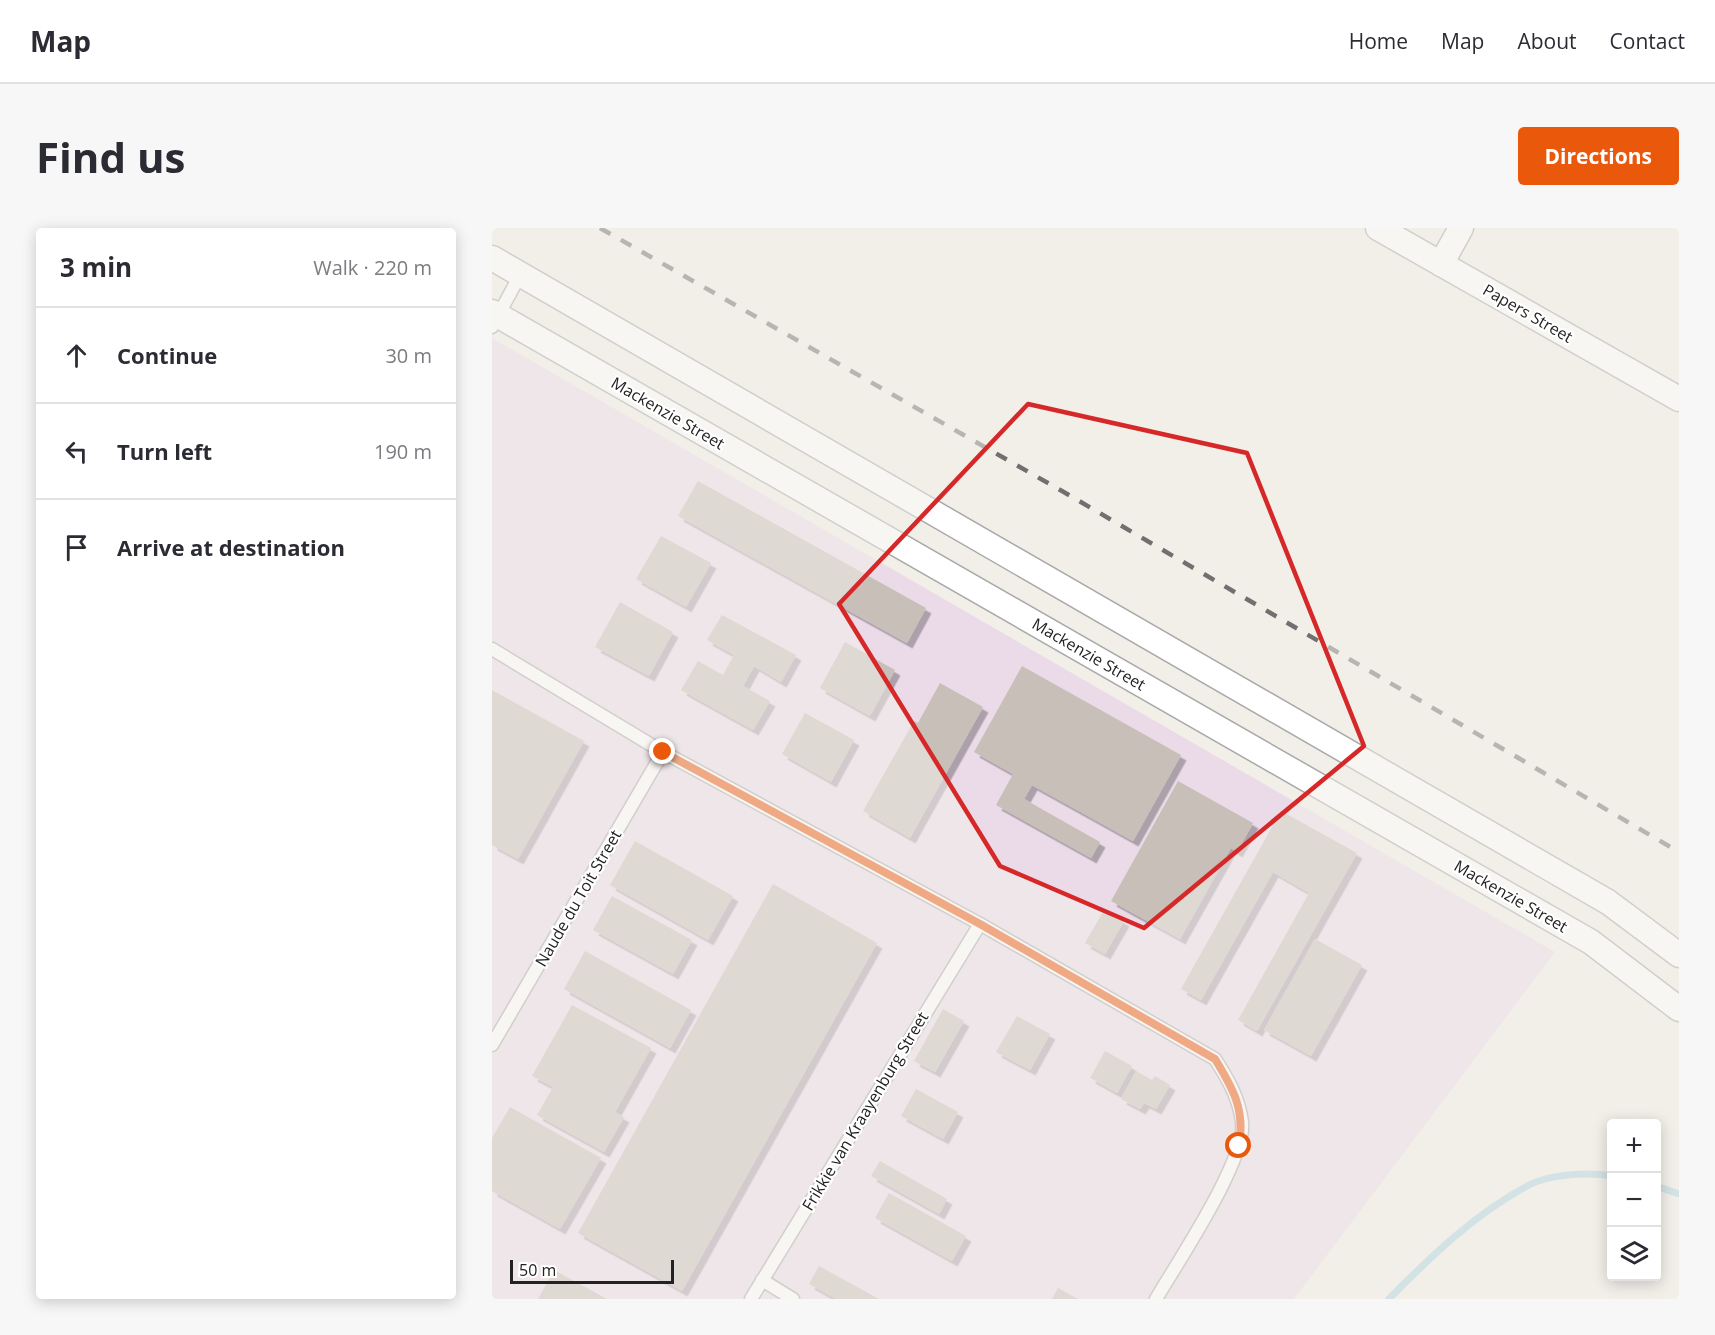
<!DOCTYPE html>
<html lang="en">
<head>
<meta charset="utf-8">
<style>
	:root { --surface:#fff; --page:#f7f7f7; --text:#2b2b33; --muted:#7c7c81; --line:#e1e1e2; --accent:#ea580c }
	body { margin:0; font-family:"Open Sans",sans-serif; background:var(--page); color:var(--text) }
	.controls { position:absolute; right:18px; bottom:18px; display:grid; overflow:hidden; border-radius:6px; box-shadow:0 3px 15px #0003 }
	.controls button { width:54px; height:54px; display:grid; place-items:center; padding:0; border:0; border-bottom:2px solid var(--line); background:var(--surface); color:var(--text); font:30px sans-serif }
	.scale { position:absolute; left:18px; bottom:15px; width:164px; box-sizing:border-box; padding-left:6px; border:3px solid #222; border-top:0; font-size:16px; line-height:21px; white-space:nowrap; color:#222; -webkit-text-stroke:4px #fff; paint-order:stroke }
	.stop { position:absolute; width:18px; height:18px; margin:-14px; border:4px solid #ea580c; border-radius:50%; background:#fff }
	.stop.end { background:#ea580c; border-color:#fff; box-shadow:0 2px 6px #0008 }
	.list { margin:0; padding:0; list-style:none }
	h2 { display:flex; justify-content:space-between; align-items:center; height:78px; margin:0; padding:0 24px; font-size:26px }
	h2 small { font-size:20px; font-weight:400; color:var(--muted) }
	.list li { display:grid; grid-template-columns:39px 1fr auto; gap:18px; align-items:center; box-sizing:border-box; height:96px; padding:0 24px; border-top:2px solid var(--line) }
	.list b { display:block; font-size:22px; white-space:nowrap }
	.list em { font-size:20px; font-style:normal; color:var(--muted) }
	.icon { flex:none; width:33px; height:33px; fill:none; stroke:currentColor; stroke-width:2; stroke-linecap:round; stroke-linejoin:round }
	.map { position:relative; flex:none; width:1187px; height:1071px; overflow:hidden; border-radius:6px }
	header { display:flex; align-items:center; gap:36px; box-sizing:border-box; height:84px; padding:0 30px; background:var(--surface); border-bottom:2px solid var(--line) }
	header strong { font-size:28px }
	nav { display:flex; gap:33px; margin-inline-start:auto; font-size:21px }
	.intro { display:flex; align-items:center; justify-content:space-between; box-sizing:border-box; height:144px; padding:0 36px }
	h1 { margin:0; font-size:42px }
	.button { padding:15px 27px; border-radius:6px; background:var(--accent); color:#fff; font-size:21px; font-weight:700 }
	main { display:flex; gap:36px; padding:0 36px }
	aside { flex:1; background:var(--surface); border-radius:6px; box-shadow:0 3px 15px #0003 }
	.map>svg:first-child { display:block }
	.industrial { fill:#ebdbe8 }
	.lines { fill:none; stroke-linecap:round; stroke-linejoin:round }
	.stream { stroke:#aad3df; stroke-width:7 }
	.building { fill:#c7bfb8; filter:url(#shadow) }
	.service-casing { stroke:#a9a9a9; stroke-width:15 }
	.minor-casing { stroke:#a9a9a9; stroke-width:27 }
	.service { stroke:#fff; stroke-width:12 }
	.minor { stroke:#fff; stroke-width:24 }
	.rail { stroke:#707070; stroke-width:4.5; stroke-dasharray:12 12; stroke-linecap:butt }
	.route { stroke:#ea580c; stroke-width:8 }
	.marked { fill:none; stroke:#d62828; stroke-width:4.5; stroke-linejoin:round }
	.labels { text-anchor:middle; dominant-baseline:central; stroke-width:4.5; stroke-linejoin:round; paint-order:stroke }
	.street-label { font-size:16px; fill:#222; stroke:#fff }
</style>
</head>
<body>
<header>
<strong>Map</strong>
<nav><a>Home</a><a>Map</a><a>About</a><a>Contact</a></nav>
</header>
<div class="intro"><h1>Find us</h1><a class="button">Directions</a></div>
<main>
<aside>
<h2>3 min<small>Walk · 220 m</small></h2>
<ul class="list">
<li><svg class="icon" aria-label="ahead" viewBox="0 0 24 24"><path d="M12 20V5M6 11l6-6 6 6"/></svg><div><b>Continue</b></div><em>30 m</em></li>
<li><svg class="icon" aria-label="left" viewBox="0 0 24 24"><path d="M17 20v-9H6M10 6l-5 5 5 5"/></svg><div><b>Turn left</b></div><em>190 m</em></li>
<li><svg class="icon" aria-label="arrive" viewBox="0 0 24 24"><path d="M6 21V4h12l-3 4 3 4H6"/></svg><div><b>Arrive at destination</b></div></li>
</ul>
</aside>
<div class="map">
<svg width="1187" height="1071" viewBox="0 0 1187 1071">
	<defs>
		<filter id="shadow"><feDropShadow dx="5.5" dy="5.5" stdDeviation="0" flood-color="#0004"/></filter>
	</defs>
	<rect width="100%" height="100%" fill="#f2efe9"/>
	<path class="industrial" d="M0,110L1063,724L802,1071H0Z"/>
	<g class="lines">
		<g class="stream">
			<path d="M1164,958L1187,966"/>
			<path d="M897,1071C939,1028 984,985 1037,957C1058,946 1097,944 1120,948"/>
		</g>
	</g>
	<g class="building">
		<path d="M206,253L434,380L415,415L186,288Z"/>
		<path d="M169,308L219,335L194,379L144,351Z"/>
		<path d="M128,374L181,404L157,448L103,419Z"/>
		<path d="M230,387L304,427L289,454L262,438L251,458L278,473L261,502L189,462L206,433L231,447L242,427L215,412Z"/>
		<path d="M353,414L403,442L378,488L328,460Z"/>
		<path d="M530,438L689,527L641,613L540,557L532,571L608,614L599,630L504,577L521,546L482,524Z"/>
		<path d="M448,455L491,479L418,610L371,583L422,493L426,495Z"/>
		<path d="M0,462L92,513L26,631L0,617Z"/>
		<path d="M313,485L362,512L339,554L290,526Z"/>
		<path d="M686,553L761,595L745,624L739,620L688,711L619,673Z"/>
		<path d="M789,583L865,625L765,803L746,792L817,665L781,644L709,772L689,761Z"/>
		<path d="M143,613L241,668L216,712L118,657Z"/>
		<path d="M281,656L385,715L190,1063L86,1005Z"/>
		<path d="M120,668L200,712L181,746L101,702Z"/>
		<path d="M612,682L632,693L613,726L593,715Z"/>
		<path d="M823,711L870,737L819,828L772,802Z"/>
		<path d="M93,723L199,782L178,820L72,761Z"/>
		<path d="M80,777L159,820L123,884L132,889L112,924L45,887L61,859L40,848Z"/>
		<path d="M451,781L472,793L443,844L422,833Z"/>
		<path d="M525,788L558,806L538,842L504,824Z"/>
		<path d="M613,823L640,838L625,865L598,850Z"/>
		<path d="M644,843L660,852L663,848L678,857L664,881L652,875L648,881L629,871Z"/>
		<path d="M424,861L466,884L451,911L409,888Z"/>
		<path d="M18,879L109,930L68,1001L0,963V910Z"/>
		<path d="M388,933L455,971L447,986L379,948Z"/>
		<path d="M397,965L474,1008L460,1033L383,990Z"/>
		<path d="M327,1038L387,1071H344L317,1056Z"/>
		<path d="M62,1042L115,1071H46Z"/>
		<path d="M566,1060L586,1071H560Z"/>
	</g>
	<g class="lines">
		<defs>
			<g id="service">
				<path d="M0,99L28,47"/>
				<path d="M0,421L171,524L488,696L723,831C736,851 747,870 750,894C755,931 685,1035 664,1071"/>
				<path d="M0,817L171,524"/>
				<path d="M270,1052L301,1071"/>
				<path d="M259,1071L488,696"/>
			</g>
			<g id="minor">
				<path d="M886,0L1187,171"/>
				<path d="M0,30L1116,674L1187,727"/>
				<path d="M949,36L969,0"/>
				<path d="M0,84L1099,714L1187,781"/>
			</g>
		</defs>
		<use href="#service" class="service-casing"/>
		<use href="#minor" class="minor-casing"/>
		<use href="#service" class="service"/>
		<use href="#minor" class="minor"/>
		<path class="rail" d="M108,0L570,263L1187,624"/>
	</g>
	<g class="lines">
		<path class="route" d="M171,524L488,696L723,831C742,862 753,882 747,918"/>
	</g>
	<path d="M0 0H1187V1071H0ZM536,176L755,225L872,518L652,700L508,638L347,376Z" fill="#f2efe9" fill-opacity=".55" fill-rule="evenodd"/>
	<path class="marked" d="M536,176L755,225L872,518L652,700L508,638L347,376Z"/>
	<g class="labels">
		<g class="street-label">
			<text transform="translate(1036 85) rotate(30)">Papers Street</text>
			<text transform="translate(176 185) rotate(30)">Mackenzie Street</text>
			<text transform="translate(597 426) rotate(30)">Mackenzie Street</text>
			<text transform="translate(1019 668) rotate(30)">Mackenzie Street</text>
			<text transform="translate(86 670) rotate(-60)">Naude du Toit Street</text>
			<text transform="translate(373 883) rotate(-59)">Frikkie van Kraayenburg Street</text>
		</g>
	</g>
</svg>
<div class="controls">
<button>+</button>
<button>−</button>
<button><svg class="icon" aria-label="layers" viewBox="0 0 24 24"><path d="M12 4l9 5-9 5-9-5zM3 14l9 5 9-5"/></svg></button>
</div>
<div class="scale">50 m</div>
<div class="stop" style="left:747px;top:918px"></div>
<div class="stop end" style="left:171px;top:524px"></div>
</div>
</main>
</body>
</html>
